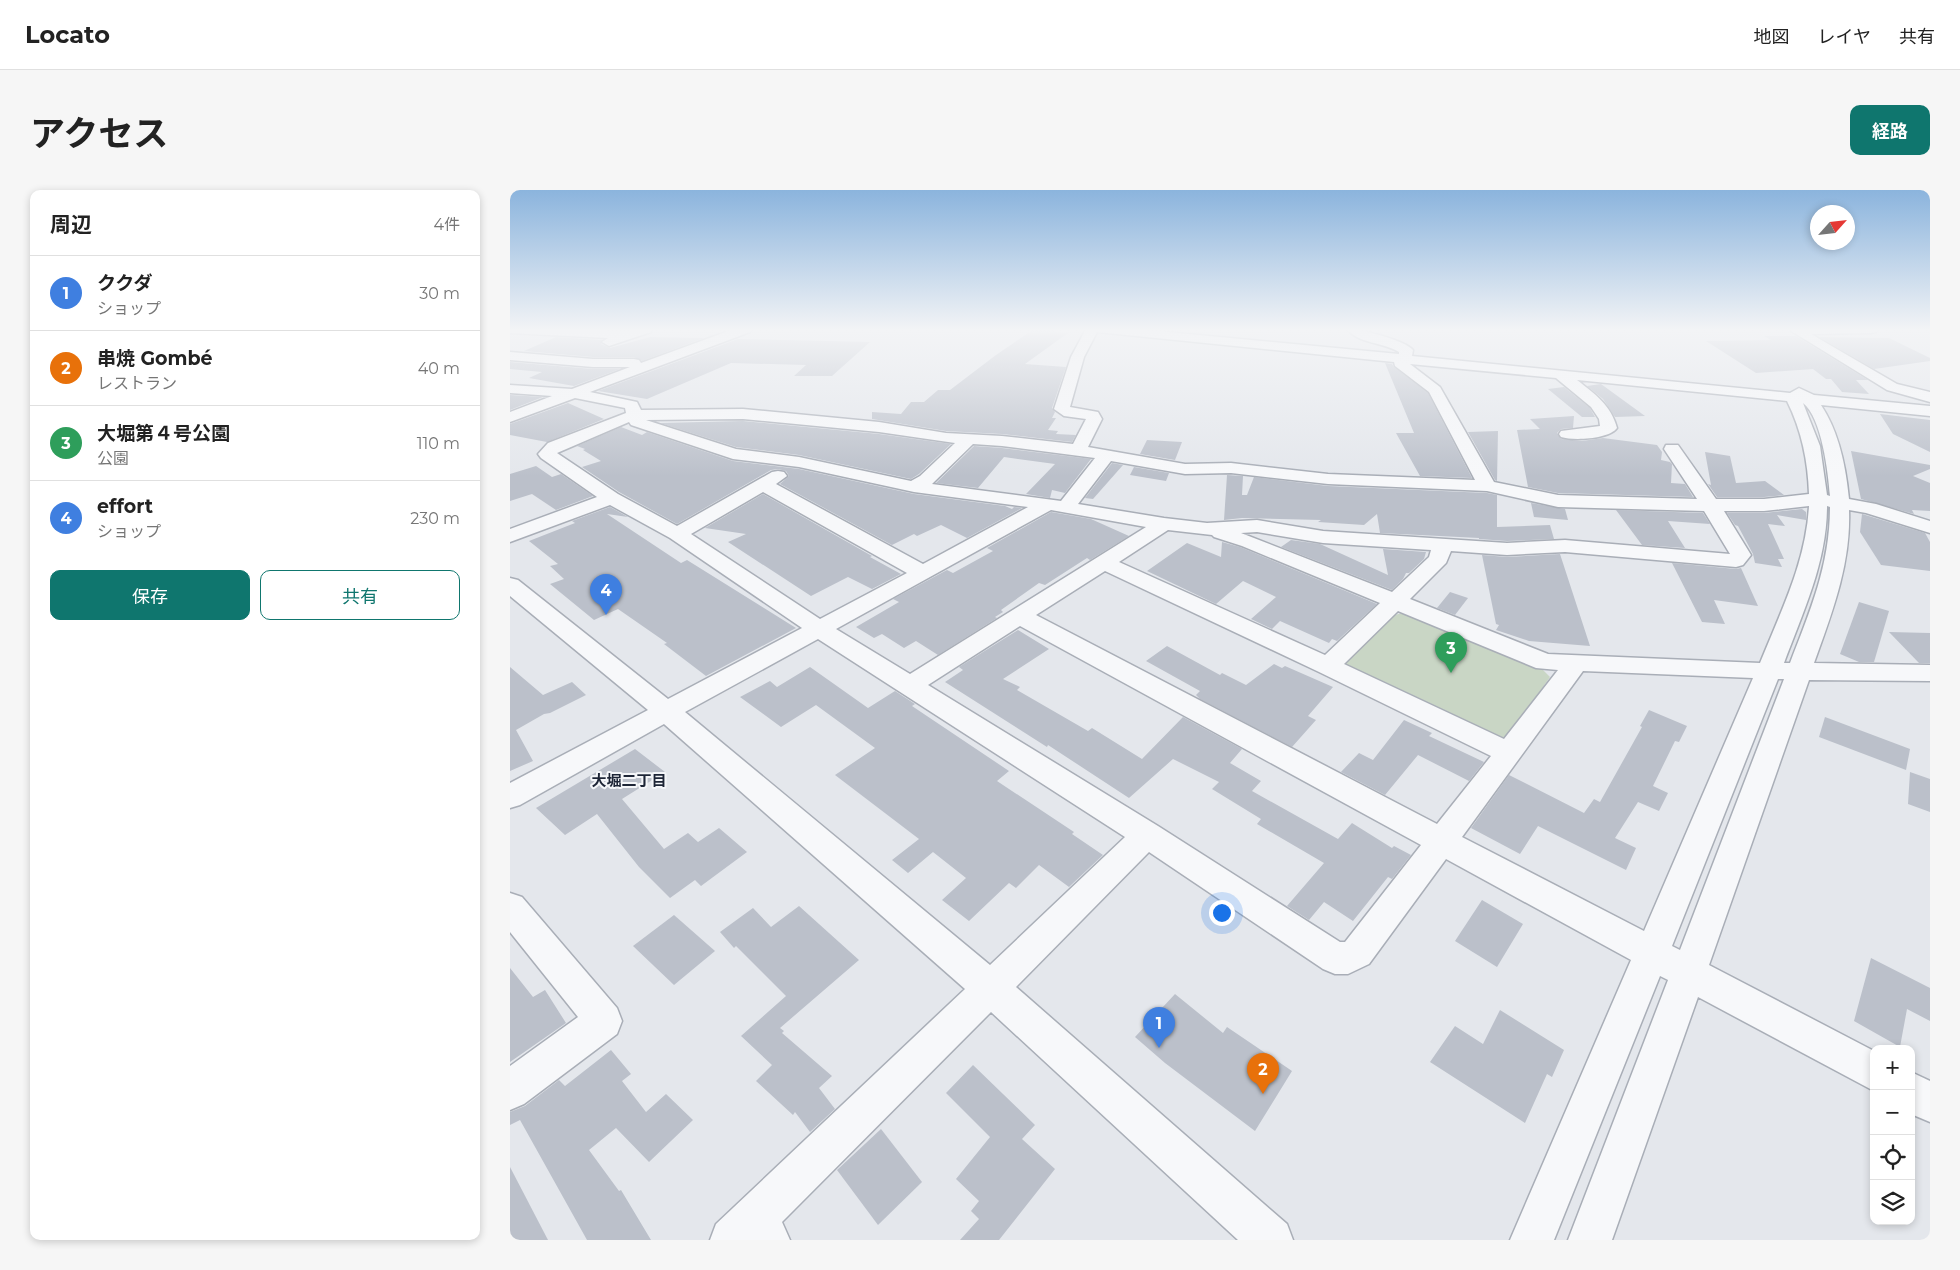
<!DOCTYPE html>
<html lang="ja">
<head>
<meta charset="utf-8">
<style>
	:root { --surface:#fff; --page:#f6f6f6; --text:#222; --muted:#767676; --line:#e0e0e0; --accent:#0f766e }
	body { margin:0; font-family:Montserrat,"Noto Sans JP",sans-serif; background:var(--page); color:var(--text) }
	.controls { position:absolute; right:15px; bottom:15px; display:grid; overflow:hidden; border-radius:10px; box-shadow:0 2px 8px #0003 }
	.controls button { width:45px; height:45px; display:grid; place-items:center; padding:0; border:0; border-bottom:1px solid var(--line); background:var(--surface); color:var(--text); font:25px sans-serif }
	.compass { position:absolute; left:1300px; top:15px; width:45px; height:45px; border-radius:50%; background:var(--surface); box-shadow:0 2px 8px #0003; rotate:63deg }
	.you { position:absolute; left:711px; top:722px; width:18px; height:18px; margin:-12px; border:4px solid #fff; border-radius:50%; background:#1a73e8; box-shadow:0 0 0 8px #1a73e833 }
	.badge { display:grid; place-items:center; width:32px; height:32px; border-radius:50%; background:var(--accent); color:#fff; font-size:16px; font-weight:700 }
	.pin { position:absolute; translate:-50% -41px; filter:drop-shadow(0 1px 2px #0008) }
	.pin::after { content:''; position:absolute; top:26px; width:18px; height:15px; background:inherit; clip-path:polygon(0 0,100% 0,50% 100%) }
	.list { margin:0; padding:0; list-style:none }
	h2 { display:flex; justify-content:space-between; align-items:center; height:65px; margin:0; padding:0 20px; font-size:21px }
	h2 small { font-size:16px; font-weight:400; color:var(--muted) }
	.list li { display:grid; grid-template-columns:32px 1fr auto; gap:15px; align-items:center; box-sizing:border-box; height:75px; padding:0 20px; border-top:1px solid var(--line) }
	.list b { display:block; font-size:19px; white-space:nowrap }
	.list p { margin:0; font-size:16px; white-space:nowrap; color:var(--muted) }
	.list em { font-size:16px; font-style:normal; color:var(--muted) }
	.actions { display:flex; gap:10px; padding:15px 20px }
	.actions a { flex:1; padding:11px 0; border:1px solid var(--accent); border-radius:10px; text-align:center; font-size:18px; color:var(--accent) }
	.actions .main { background:var(--accent); color:#fff }
	.icon { flex:none; width:28px; height:28px; fill:none; stroke:currentColor; stroke-width:2; stroke-linecap:round; stroke-linejoin:round }
	.map { position:relative; flex:none; width:1420px; height:1050px; overflow:hidden; border-radius:10px }
	header { display:flex; align-items:center; gap:30px; box-sizing:border-box; height:70px; padding:0 25px; background:var(--surface); border-bottom:1px solid var(--line) }
	header strong { font-size:24px }
	nav { display:flex; gap:28px; margin-inline-start:auto; font-size:18px }
	.intro { display:flex; align-items:center; justify-content:space-between; box-sizing:border-box; height:120px; padding:0 30px }
	h1 { margin:0; font-size:35px }
	.button { padding:12px 22px; border-radius:10px; background:var(--accent); color:#fff; font-size:18px; font-weight:700 }
	main { display:flex; gap:30px; padding:0 30px }
	aside { flex:1; background:var(--surface); border-radius:10px; box-shadow:0 2px 8px #0003 }
	.map>svg:first-child { display:block }
	.green { fill:#c9d6c5 }
	.building { fill:#bbc0ca }
	.lines { fill:none; stroke-linecap:round; stroke-linejoin:round }
	.minor-casing { stroke:#a9aeb7; stroke-width:3 }
	.minor { fill:#f7f8fa; fill-rule:evenodd }
	.labels { text-anchor:middle; dominant-baseline:central; stroke-width:4; stroke-linejoin:round; paint-order:stroke }
	.neighbourhood-label { font-size:15px; font-weight:bold; fill:#1d2536; stroke:#f4f6f9 }
</style>
</head>
<body>
<header>
<strong>Locato</strong>
<nav><a>地図</a><a>レイヤ</a><a>共有</a></nav>
</header>
<div class="intro"><h1>アクセス</h1><a class="button">経路</a></div>
<main>
<aside>
<h2>周辺<small>4件</small></h2>
<ul class="list">
<li><span class="badge" style="background:#3f7fe0">1</span><div><b>ククダ</b><p>ショップ</p></div><em>30 m</em></li>
<li><span class="badge" style="background:#e8710a">2</span><div><b>串焼 Gombé</b><p>レストラン</p></div><em>40 m</em></li>
<li><span class="badge" style="background:#2e9e5b">3</span><div><b>大堀第４号公園</b><p>公園</p></div><em>110 m</em></li>
<li><span class="badge" style="background:#3f7fe0">4</span><div><b>effort</b><p>ショップ</p></div><em>230 m</em></li>
</ul>
<div class="actions"><a class="main">保存</a><a>共有</a></div>
</aside>
<div class="map">
<svg width="1420" height="1050" viewBox="0 0 1420 1050">
	<rect width="100%" height="100%" fill="#e4e7ec"/>
	<path class="green" d="M892,423L1031,478L1040,487L997,549H984L838,480L834,474L885,425Z"/>
	<g class="building">
		<path d="M524,139L558,143L515,174L556,177L542,218L545,222L542,228H546L538,240L548,241L546,244L566,245L562,252L492,244L436,241L362,229V222L391,224L401,212H414L428,200H440L486,165Z"/>
		<path d="M1254,146H1286L1358,190H1346L1359,204L1332,202L1321,189H1316L1303,179L1246,183L1196,151L1261,150Z"/>
		<path d="M46,147L92,150L91,154L100,158L140,147L194,148L132,171L124,167H83L14,161Z"/>
		<path d="M1309,147L1379,148L1420,168V171L1364,179Z"/>
		<path d="M228,149L360,152L322,186H284L296,175L221,173L137,209L88,201Z"/>
		<path d="M0,172L83,179H110L64,196L19,188L32,182L0,179Z"/>
		<path d="M875,173L882,174L884,177L918,203L962,288L910,286L886,243H904Z"/>
		<path d="M1091,194L1135,226L1105,227L1093,209L1077,196Z"/>
		<path d="M1054,197L1080,218L1085,227H1072L1038,199Z"/>
		<path d="M0,205L33,207L0,220Z"/>
		<path d="M58,213L94,229L37,252L0,245V234Z"/>
		<path d="M1370,224L1420,230V262L1383,244Z"/>
		<path d="M1064,226L1063,238L1051,239L1047,243L1051,249L1072,251L1093,248L1147,255L1152,262L1151,270L1160,272L1162,274L1161,293L1175,294L1183,307L1048,303L1018,297L1007,240L1030,239L1020,229Z"/>
		<path d="M233,231L369,244L441,254L409,284L401,289L289,265L226,257L150,233Z"/>
		<path d="M111,237L132,245L137,242L223,271L289,279L404,304L495,316L502,319L504,317L512,318L457,348L431,335L407,346L404,344L382,355L270,294L279,286L276,281L268,279L261,280L167,334L109,302L72,277L91,271L73,260L75,259L67,256Z"/>
		<path d="M988,241L987,291L985,290L958,242Z"/>
		<path d="M637,250L672,252L665,270L630,264Z"/>
		<path d="M464,256L492,258L581,269L555,303L542,300L540,308L516,304L545,274L494,267L468,298L426,293Z"/>
		<path d="M1341,261L1420,275V279L1403,286L1420,293V321L1402,320L1404,324L1351,309Z"/>
		<path d="M1195,262L1220,266L1226,293L1255,291L1274,305L1254,307H1207L1198,294L1201,295Z"/>
		<path d="M602,273L613,275L583,309L575,308Z"/>
		<path d="M26,276L42,287L51,284L83,306L46,320L22,304L0,311V284Z"/>
		<path d="M624,277L659,283L656,291L620,285Z"/>
		<path d="M717,285L733,286L732,305H737L744,287L818,296L977,303L987,305V337L1040,335L1044,349L997,351L969,349V348L870,343L867,324L854,335L808,332L811,330L732,328L714,330Z"/>
		<path d="M253,304L362,366L360,367L391,384L362,399L338,387L301,406L218,352L236,344L195,338Z"/>
		<path d="M1021,313L1055,319L1058,330L1024,327Z"/>
		<path d="M100,317L118,327L97,324L171,373L177,370L286,438L196,486L154,454L157,453L108,419L84,430L40,394L54,389L40,376L48,374L19,351L65,333L62,331Z"/>
		<path d="M1292,319L1296,322V330L1267,325L1275,336L1258,334L1274,369H1268L1272,377L1245,373L1243,364L1228,336L1225,335L1217,323H1254Z"/>
		<path d="M1106,320L1193,323L1200,334L1158,331L1175,358L1132,355Z"/>
		<path d="M541,322L581,329L619,346L580,370L577,368L535,395L529,393L491,420L493,422L485,427L487,428L428,465L406,451L394,458L372,444L364,448L346,437L389,412L383,409L437,380L443,383L483,361L477,358Z"/>
		<path d="M1352,324L1415,343L1420,352V381L1371,375L1350,342Z"/>
		<path d="M781,350L810,354L878,385L873,359L916,362L914,369L899,383H896L893,389L882,400L771,357Z"/>
		<path d="M712,352L730,357L867,414L827,451L822,449L819,453L770,431L762,439L741,429L766,407L733,391L706,414L637,381L677,353L711,367Z"/>
		<path d="M1050,364L1080,456L1019,451L986,440L989,435L986,434L972,365L997,367Z"/>
		<path d="M1162,373L1226,379L1231,378L1248,416L1204,410L1215,434L1192,432Z"/>
		<path d="M940,402L958,408L945,425L927,418Z"/>
		<path d="M1349,412L1379,421L1364,472H1349L1330,464Z"/>
		<path d="M508,440L539,459L493,489L510,497L507,500L578,541L582,538L632,569L673,527L732,559L720,573L751,591L742,601L828,649L842,633L882,658L884,656L901,665L882,689L878,687L843,731L814,712L799,730L777,716L814,673L747,634L751,629L702,599L709,592L663,569L619,608L538,555L537,557L435,492L453,480L449,477Z"/>
		<path d="M1379,442L1420,443V473H1409Z"/>
		<path d="M657,456L710,485L712,483L736,495L764,474L772,478L775,476L823,497L798,526L806,530L782,557L690,509L686,505L690,501L636,471Z"/>
		<path d="M0,477L33,505L62,492L76,505L40,523L34,524L6,540L23,571L0,581Z"/>
		<path d="M300,477L358,518L385,501L405,514L402,516L499,581L487,591L564,642L562,644L593,665L559,697L529,675L506,698L499,693L459,731L432,710L456,688L423,662L398,683L382,670L409,649L325,585L365,558L306,515L271,537L230,507L260,491L267,497Z"/>
		<path d="M1139,520L1177,536L1169,552L1165,551L1143,596L1158,603L1149,621L1128,612L1105,648L1126,658L1116,680L1028,636L1010,664L961,638L999,585L1074,623L1084,609L1090,612L1132,537L1130,536Z"/>
		<path d="M1315,527L1400,559L1396,580L1309,547Z"/>
		<path d="M894,530L922,543L919,546L974,572L959,591L908,565L875,605L831,582L849,563L863,570Z"/>
		<path d="M125,559L155,582L112,609L154,659L178,643L188,652L209,638L237,662L191,696L185,690L160,708L129,677L87,624L55,645L26,618Z"/>
		<path d="M1400,582L1420,589V622L1398,614Z"/>
		<path d="M972,710L1013,734L987,777L945,751Z"/>
		<path d="M289,716L349,770L270,838L274,841L272,843L322,886L309,898L325,919L300,942L285,922L283,925L246,891L262,875L231,846L276,806L226,756L224,758L210,742L243,718L261,737Z"/>
		<path d="M164,725L205,761L164,795L123,756Z"/>
		<path d="M1361,768L1420,798V831L1397,819L1390,857L1344,831Z"/>
		<path d="M0,778L23,807L35,800L56,833L0,872Z"/>
		<path d="M665,804L713,843L717,837L782,881L745,941L655,873L625,847Z"/>
		<path d="M990,820L1054,860L1042,887L1037,884L1015,933L920,872L945,836L973,854Z"/>
		<path d="M101,860L121,884L112,891L136,922L156,904L183,930L139,972L106,938L79,960L109,1001L111,1000L141,1050H77L10,930L0,935V922L15,916L49,890L55,896Z"/>
		<path d="M463,875L525,935L512,949L545,979L489,1050H450L469,1029L461,1021L469,1011L446,989L480,947L436,903Z"/>
		<path d="M371,939L412,992L368,1035L327,980Z"/>
		<path d="M0,977L38,1050H0Z"/>
	</g>
	<g class="lines">
		<defs>
			<g id="minor">
				<path d="M0,139H67L117,141L125,139H142L141,142L99,156L92,152L98,148L0,143Z"/>
				<path d="M224,139H241L240,142L80,202L127,212L131,220L233,219L369,232L436,243L492,246L563,254L576,229L554,226L544,219L561,167L576,139H626L889,164V162C873,152 849,154 837,139C848,138 895,150 903,160L902,166L1280,203L1289,198L1304,205L1420,216V226L1311,215C1329,242 1336,277 1339,309L1366,314L1420,331V343L1356,323L1339,320C1341,374 1322,423 1304,473L1420,475V491L1299,490L1199,775L1364,861V901L1188,807L1102,1050H1058L1158,790L1150,786L1044,1050H1000L1121,770L936,669L859,774L838,784H825L813,779L639,662L506,797L777,1034L783,1050H728L481,822L272,1032L280,1050H200L206,1034L455,799L154,534L10,615L0,618V593L138,520L0,406V388L8,390L158,509L292,438L160,348L100,315L0,352V339L87,307L31,268L28,264L38,253L116,223L115,218L65,208L0,232V222L42,206L0,203V195L62,199L120,177H83L0,170V162L83,169H124L129,170L131,173ZM587,142L884,172L885,176L919,202L965,290L818,284L721,273L675,274L578,257L592,229L588,222L560,217L574,167ZM900,174L1046,188L1081,217L1089,229L1090,236L1051,241L1049,244L1051,247C1064,251 1099,249 1107,238C1101,215 1085,204 1067,190L1277,211C1292,241 1298,272 1299,304L1254,309H1206L1168,255H1156L1154,259L1187,309L1048,305L984,292L930,197ZM1293,213C1312,228 1318,282 1320,306L1317,305L1310,256ZM233,229L369,242L445,253L410,286L401,291L289,267L226,259L136,230ZM119,232L121,235L223,269L289,277L404,302L518,317L413,374L266,294L277,286L274,282L268,281L262,282L167,336L108,304L47,263ZM463,254L492,256L585,268L551,311L422,294ZM601,271L675,284L721,283L818,294L977,301L1048,317L1194,321L1220,364L1055,350L997,353L813,341L747,330L697,333L654,328L568,314ZM253,302L397,383L310,429L181,344ZM1299,316C1296,372 1271,421 1250,473L1038,464L900,409L936,373L941,361L997,365L1055,362L1226,377L1233,375L1241,365L1214,321H1254ZM1317,316L1320,317C1320,375 1300,421 1280,473H1274C1293,422 1317,372 1317,316ZM541,320L636,337L400,484L326,439ZM658,340L702,345L704,347L732,356L870,413L815,465L609,372ZM747,342L813,353L921,360L919,367L882,402L731,343ZM595,381L809,482L981,566L927,634L526,425ZM888,421L1026,478L1048,480L994,549L834,474ZM510,436L911,655L835,752H830L648,636L418,495ZM308,449L615,647L480,775L175,522ZM1073,481L1243,488L1134,741L952,647ZM1268,489H1274L1170,760L1162,756Z"/>
				<path d="M1278,139H1367L1366,142L1361,143L1301,144L1387,194L1420,202V212L1377,200Z"/>
				<path d="M0,703L12,707L107,818L112,831L107,844L14,914L0,920V876L68,827L0,742Z"/>
				<path d="M1401,882L1420,891V932L1401,924Z"/>
			</g>
		</defs>
		<use href="#minor" class="minor-casing"/>
		<use href="#minor" class="minor"/>
	</g>
	<linearGradient id="sky" x2="0" y2="1"><stop stop-color="#8bb4dd"/><stop offset="0.49" stop-color="#f3f4f6"/><stop offset="1" stop-color="#f3f4f6" stop-opacity="0"/></linearGradient>
	<rect width="1420" height="286" fill="url(#sky)"/>
	<g class="labels">
		<g class="neighbourhood-label">
			<text x="119" y="590">大堀二丁目</text>
		</g>
	</g>
</svg>
<div class="controls">
<button>+</button>
<button>−</button>
<button><svg class="icon" aria-label="locate" viewBox="0 0 24 24"><circle cx="12" cy="12" r="6"/><path d="M12 2v4M12 18v4M2 12h4M18 12h4"/></svg></button>
<button><svg class="icon" aria-label="layers" viewBox="0 0 24 24"><path d="M12 4l9 5-9 5-9-5zM3 14l9 5 9-5"/></svg></button>
</div>
<svg class="compass" viewBox="-18 -18 36 36"><path d="M0-13l5 13h-10z" fill="#e53935"/><path d="M0 13l5-13h-10z" fill="#767676"/></svg>
<div class="you"></div>
<div class="pin badge" style="left:649px;top:858px;background:#3f7fe0">1</div>
<div class="pin badge" style="left:753px;top:904px;background:#e8710a">2</div>
<div class="pin badge" style="left:941px;top:483px;background:#2e9e5b">3</div>
<div class="pin badge" style="left:96px;top:425px;background:#3f7fe0">4</div>
</div>
</main>
</body>
</html>
